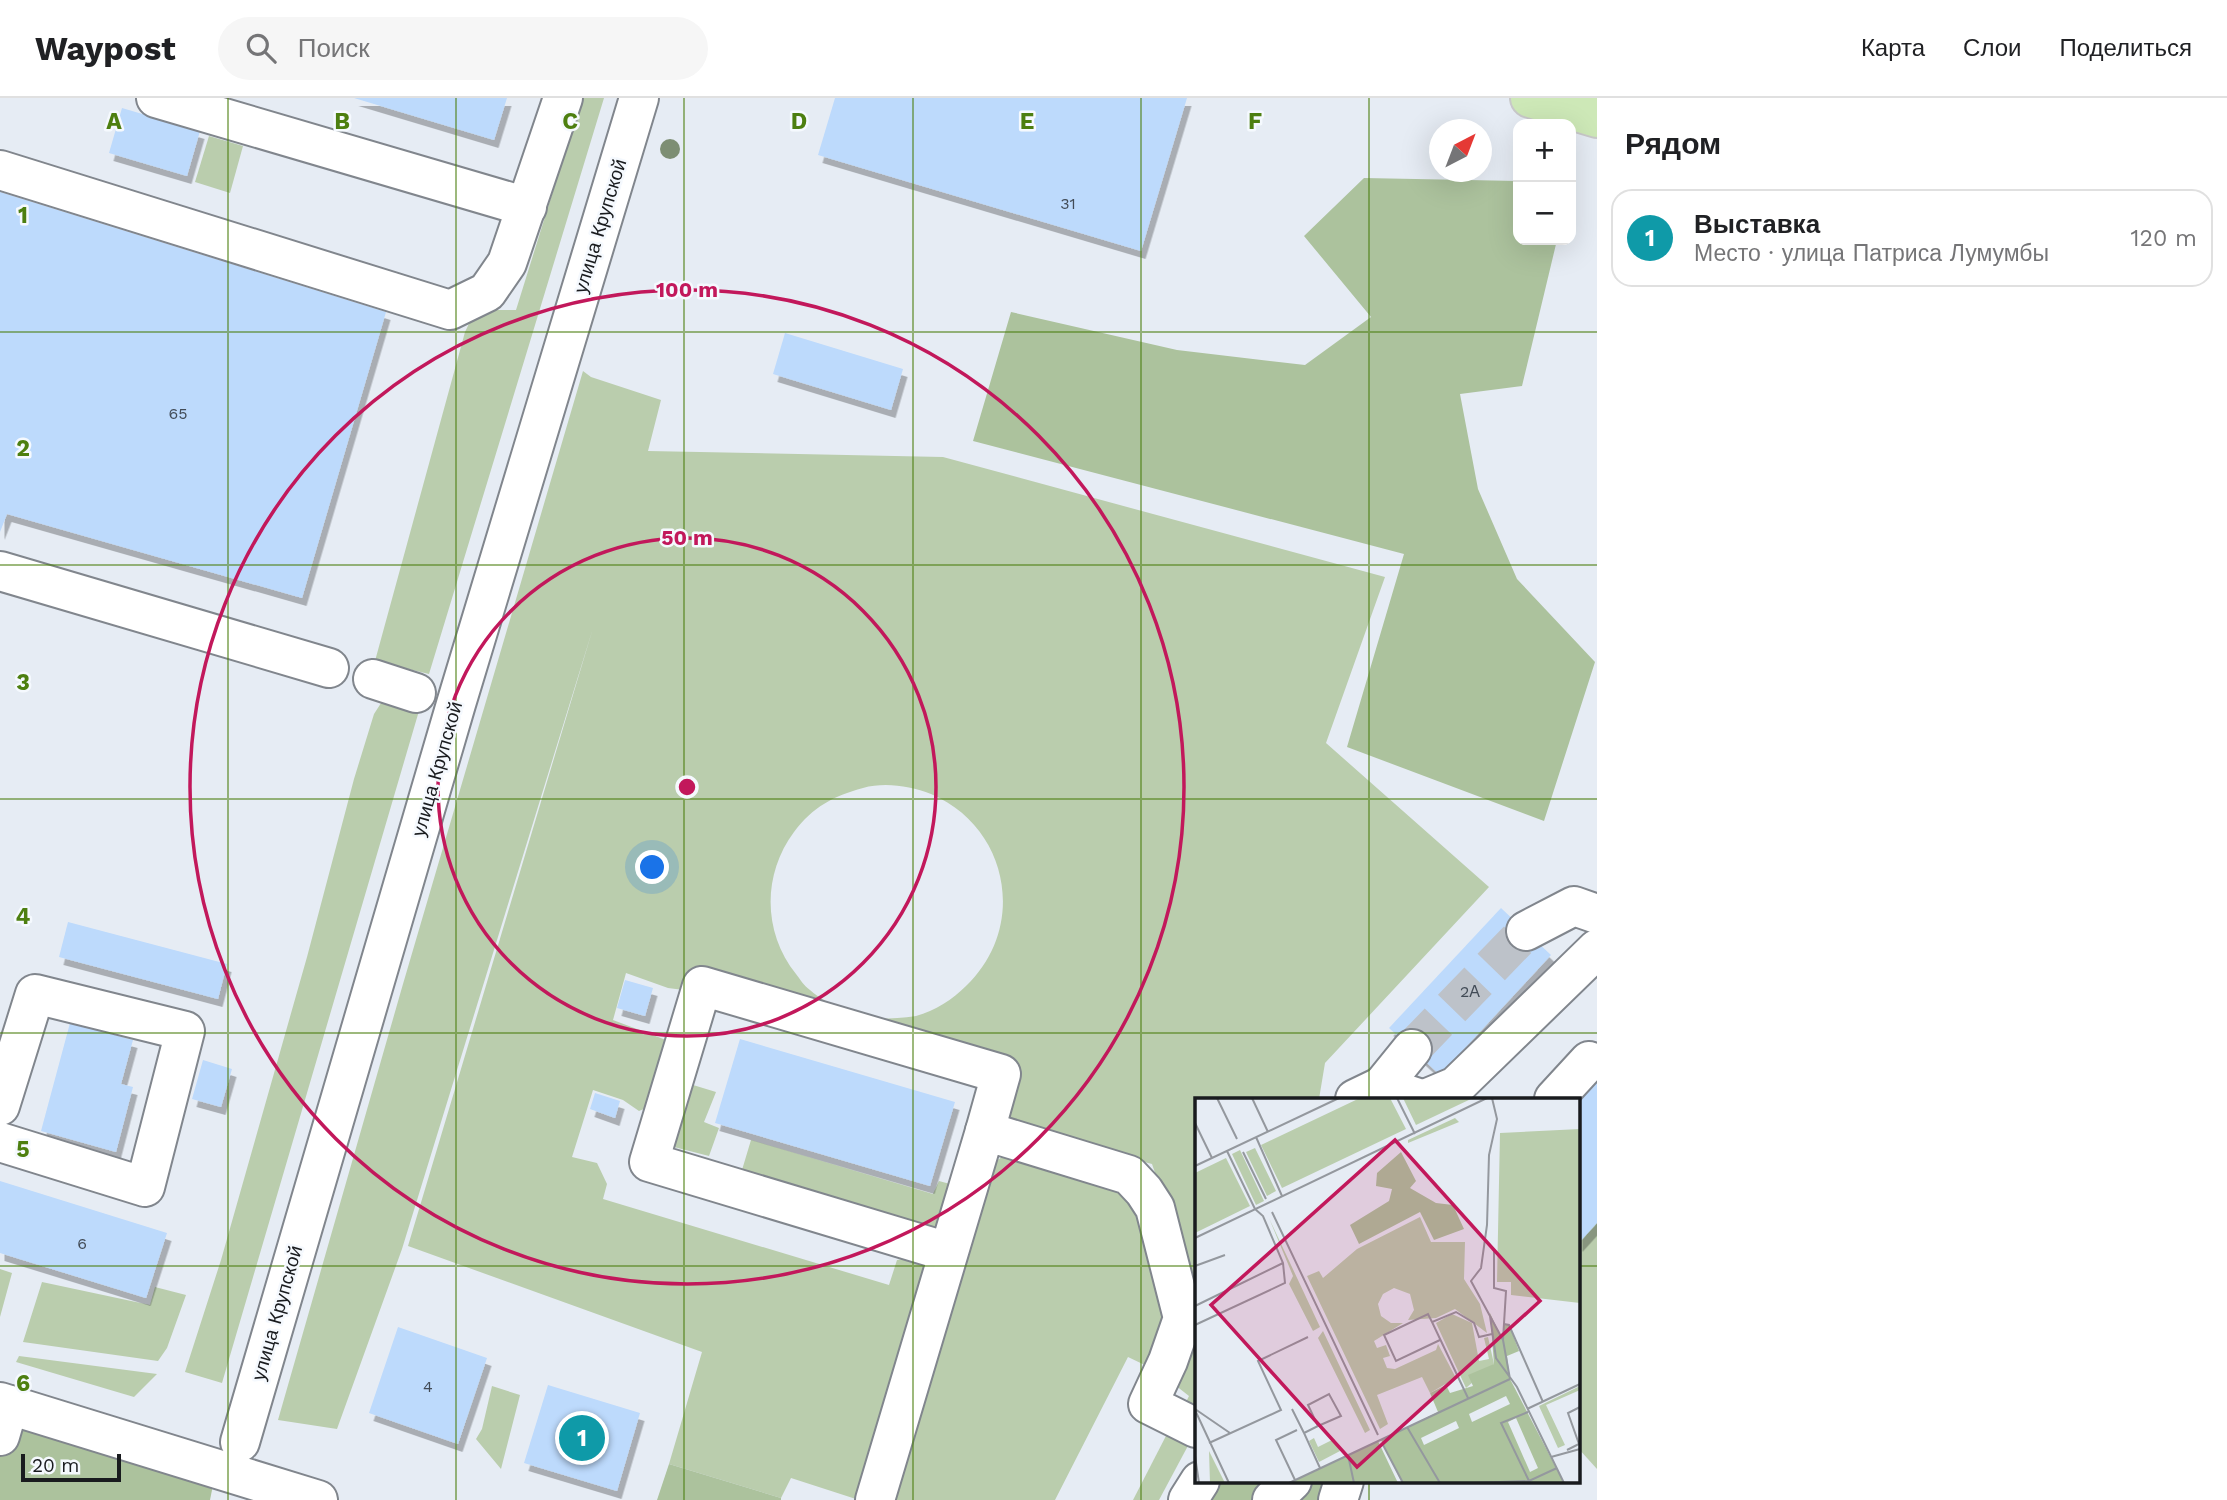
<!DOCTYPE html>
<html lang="ru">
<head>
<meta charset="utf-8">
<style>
	:root { --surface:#fff; --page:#f6f6f6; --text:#202124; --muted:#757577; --line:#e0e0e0; --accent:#1a73e8 }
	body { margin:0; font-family:"Work Sans",sans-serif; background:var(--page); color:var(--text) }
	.controls { position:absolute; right:21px; top:21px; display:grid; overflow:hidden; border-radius:14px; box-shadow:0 7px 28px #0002 }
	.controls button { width:63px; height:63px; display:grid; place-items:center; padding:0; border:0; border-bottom:2px solid var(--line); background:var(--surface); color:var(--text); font:35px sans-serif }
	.compass { position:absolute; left:1429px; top:21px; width:63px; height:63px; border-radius:50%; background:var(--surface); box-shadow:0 7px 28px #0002; rotate:42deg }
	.scale { position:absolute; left:21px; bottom:18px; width:100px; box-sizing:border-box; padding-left:7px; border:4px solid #191b1e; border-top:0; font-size:19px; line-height:24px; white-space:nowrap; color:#191b1e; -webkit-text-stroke:5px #f5f9fe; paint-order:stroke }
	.you { position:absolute; left:653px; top:770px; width:24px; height:24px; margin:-18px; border:5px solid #fff; border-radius:50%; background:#1a73e8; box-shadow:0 0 0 10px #1a73e833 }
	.badge { display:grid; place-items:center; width:46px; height:46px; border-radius:50%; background:var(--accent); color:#fff; font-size:23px; font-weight:700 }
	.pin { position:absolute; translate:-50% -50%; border:4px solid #fff; box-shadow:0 2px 7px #0006 }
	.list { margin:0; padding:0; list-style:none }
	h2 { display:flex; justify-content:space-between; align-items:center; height:91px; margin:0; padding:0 28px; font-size:30px }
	h2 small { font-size:23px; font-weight:400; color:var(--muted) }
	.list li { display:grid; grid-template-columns:46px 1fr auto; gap:21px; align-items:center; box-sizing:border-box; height:98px; margin:0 14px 14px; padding:0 14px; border:2px solid var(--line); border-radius:21px }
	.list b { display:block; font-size:26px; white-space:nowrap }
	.list p { margin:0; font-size:23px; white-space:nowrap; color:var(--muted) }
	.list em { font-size:23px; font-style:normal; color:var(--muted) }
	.icon { flex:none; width:38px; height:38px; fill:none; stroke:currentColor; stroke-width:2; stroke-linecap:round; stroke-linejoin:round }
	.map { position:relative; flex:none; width:1597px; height:1402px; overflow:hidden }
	header { display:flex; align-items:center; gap:42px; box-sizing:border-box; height:98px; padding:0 35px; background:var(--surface); border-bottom:2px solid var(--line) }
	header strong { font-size:33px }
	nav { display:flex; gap:38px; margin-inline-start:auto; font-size:24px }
	.search { width:490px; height:63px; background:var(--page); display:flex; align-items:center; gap:18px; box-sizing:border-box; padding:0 24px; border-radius:38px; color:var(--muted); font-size:26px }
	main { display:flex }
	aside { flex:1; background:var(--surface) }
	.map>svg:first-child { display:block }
	.green { fill:#bacdad }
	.forest { fill:#acc29d }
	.building { fill:#bddafc; filter:url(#shadow) }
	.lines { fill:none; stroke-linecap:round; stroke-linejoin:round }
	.minor-tunnel { stroke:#bdc2c9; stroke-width:38; stroke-dasharray:38 19; stroke-linecap:butt }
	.minor-casing { stroke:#81868d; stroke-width:42 }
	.major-casing { stroke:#c8c8c9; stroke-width:42 }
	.minor { stroke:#fff; stroke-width:38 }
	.major { stroke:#cde8b7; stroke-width:38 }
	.tree { fill:#7d8e73 }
	.grid { fill:none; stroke:#4d7f10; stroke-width:2; stroke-opacity:0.55 }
	.ring { fill:none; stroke:#c2185b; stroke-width:3.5 }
	.labels { text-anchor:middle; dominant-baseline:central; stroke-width:5; stroke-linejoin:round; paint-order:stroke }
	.number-label { font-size:16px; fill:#424b56 }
	.street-label { font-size:19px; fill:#191b1e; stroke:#f5f9fe }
	.inset-road { fill:none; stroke:#94989e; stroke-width:2 }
	.view { fill:#c2185b; fill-opacity:0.15; stroke:#c2185b; stroke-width:3.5 }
	.inset-edge { fill:none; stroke:#191b1e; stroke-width:3.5 }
	.grid-label { font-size:23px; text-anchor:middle; font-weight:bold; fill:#4d7f10; stroke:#f5f9fe; stroke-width:5; stroke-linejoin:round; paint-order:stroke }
	.centre { fill:#c2185b; stroke:#f5f9fe; stroke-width:3.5 }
	.ring-label { font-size:21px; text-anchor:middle; font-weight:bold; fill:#c2185b; stroke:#f5f9fe; stroke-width:5; stroke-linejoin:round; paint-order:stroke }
</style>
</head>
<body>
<header>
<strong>Waypost</strong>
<div class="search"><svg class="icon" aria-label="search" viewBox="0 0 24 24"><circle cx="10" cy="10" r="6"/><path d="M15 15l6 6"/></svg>Поиск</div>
<nav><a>Карта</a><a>Слои</a><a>Поделиться</a></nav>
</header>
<main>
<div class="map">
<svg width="1597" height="1402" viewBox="0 0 1597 1402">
	<defs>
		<filter id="shadow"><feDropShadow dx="4.5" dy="8" stdDeviation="0" flood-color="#0004"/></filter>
	</defs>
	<rect width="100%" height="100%" fill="#e6ecf4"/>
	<g class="green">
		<path d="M582,0H604L429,576L375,563L465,234L473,217L486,212H516Z"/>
		<path d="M209,38L243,48L230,95L195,84Z"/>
		<path d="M583,273L591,279L661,302L648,353L943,359L1385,479L1326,645L1489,789L1325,965L1319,1001H1196V1194L1152,1066L1025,1033L1012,1025L1007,1015L1014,985L879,921C891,920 904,920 916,918C935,913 953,901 966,888C1028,829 1009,729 931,696C910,688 885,684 863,690C833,698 813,709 794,734C762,777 763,835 796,876C800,881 804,888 810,892C819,900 831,906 841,912L668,890L626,875L613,922L666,942L651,1008L639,1013L623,1002L593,992L572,1059L597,1065L607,1086L603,1101L889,1187L897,1162L910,1160L923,1166L927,1177L859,1402L791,1380L781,1400L669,1366L702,1254L408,1148L593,530L402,1151L337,1331L278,1322L403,886Z"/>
		<path d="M383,602L421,606L222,1285L185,1274L221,1162L307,859L354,681L374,616Z"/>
		<path d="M680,983L716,994L704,1024L719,1030L709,1058L674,1049L666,1039Z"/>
		<path d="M1597,983V1371L1578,1350V1004Z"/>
		<path d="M751,1042L933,1096L939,1083L950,1086L938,1130H926L742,1072Z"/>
		<path d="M1021,1056L1140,1097L1176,1209L1151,1270L1128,1259L1055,1402H895L993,1065L1002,1059Z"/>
		<path d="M0,1171L12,1175L0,1219Z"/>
		<path d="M42,1184L150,1207L155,1189L186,1197L167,1250L158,1263L23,1244Z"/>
		<path d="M1196,1225V1318L1184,1308L1189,1298L1175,1287Z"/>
		<path d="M19,1258L157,1276L134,1299L16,1264Z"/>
		<path d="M492,1288L520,1297L501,1371L476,1341L482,1331Z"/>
		<path d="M1168,1334L1190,1344L1159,1402H1133Z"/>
	</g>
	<g class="forest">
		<path d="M1364,80L1518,83V142H1557L1522,288L1460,296L1478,391L1517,481L1595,564L1544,723L1347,649L1404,456L973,343L1011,214L1177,252L1305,267L1371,219L1304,138Z"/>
		<path d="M0,1304L216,1372L210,1402H0Z"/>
		<path d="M669,1366L781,1400V1402H657Z"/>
		<path d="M1200,1383H1261L1254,1402H1188Z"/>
		<path d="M1292,1383H1344L1337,1402H1272Z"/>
	</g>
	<g class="building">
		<path d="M354,0H507L494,42Z"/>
		<path d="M835,0H1187L1141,153L818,57Z"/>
		<path d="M122,10L200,33L187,78L109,55Z"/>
		<path d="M0,94L386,214L302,500L7,416L0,434Z"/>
		<path d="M785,235L903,271L891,312L773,276Z"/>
		<path d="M1501,810L1551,857L1440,977L1389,930Z"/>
		<path d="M68,824L227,866L218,901L59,859Z"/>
		<path d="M625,882L653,890L645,918L617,910Z"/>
		<path d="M70,925L133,942L121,986L133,989L116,1054L41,1033Z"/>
		<path d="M740,941L955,1004L930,1088L715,1025Z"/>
		<path d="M203,962L232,971L221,1009L192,1001Z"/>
		<path d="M1597,983V1125L1578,1146V1004Z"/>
		<path d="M595,995L620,1003L615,1020L590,1011Z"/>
		<path d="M0,1083L167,1135L146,1200L0,1155Z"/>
		<path d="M398,1229L487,1260L458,1346L369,1315Z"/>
		<path d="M548,1287L640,1315L617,1393L524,1365Z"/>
	</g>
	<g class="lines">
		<path class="minor-tunnel" d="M1412,951L1526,833"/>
		<defs>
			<g id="minor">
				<path d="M156,0L527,109"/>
				<path d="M0,72L450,212L487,194L507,165L563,0"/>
				<path d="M0,473L329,570"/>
				<path d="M373,581L416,595"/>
				<path d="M1526,833L1574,808L1597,816"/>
				<path d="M1382,988L1412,951"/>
				<path d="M1355,1001L1382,988L1421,1001"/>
				<path d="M1425,1001L1456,988L1597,851"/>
				<path d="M1554,1001L1589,963"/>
				<path d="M0,1008L35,896L185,933L145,1089L0,1044"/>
				<path d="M948,1154L649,1064L702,888L1001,976L985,1033"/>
				<path d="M0,1304L318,1402"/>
				<path d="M0,1338L9,1307"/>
				<path d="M240,1344L456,606L639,0"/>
				<path d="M875,1402L985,1033L1129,1077L1144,1093L1155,1110L1183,1220L1168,1263L1148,1306L1196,1330"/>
				<path d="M1188,1402L1200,1383"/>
				<path d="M1272,1402L1292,1383"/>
				<path d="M1338,1402L1344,1383"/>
			</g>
			<path id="major" d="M1530,0L1597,20"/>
		</defs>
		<use href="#minor" class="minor-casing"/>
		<use href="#major" class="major-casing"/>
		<use href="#minor" class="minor"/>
		<use href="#major" class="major"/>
	</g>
	<circle class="tree" cx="670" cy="51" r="10"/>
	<path class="grid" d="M228,0V1402M456,0V1402M684,0V1402M913,0V1402M1141,0V1402M1369,0V1001M0,234H1597M0,467H1597M0,701H1597M0,935H1597M0,1168H1196M1578,1168H1597M1369,1383V1402"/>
	<g class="ring">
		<circle cx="687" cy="689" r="249"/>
		<circle cx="687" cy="689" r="497"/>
	</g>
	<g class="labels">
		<g class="number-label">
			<text x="1068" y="105">31</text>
			<text x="178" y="315">65</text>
			<text x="1470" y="893">2А</text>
			<text x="82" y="1145">6</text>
			<text x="428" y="1288">4</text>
		</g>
		<g class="street-label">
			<text transform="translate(600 128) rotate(-73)">улица Крупской</text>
			<text transform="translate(437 671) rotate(-74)">улица Крупской</text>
			<text transform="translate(277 1215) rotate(-74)">улица Крупской</text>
		</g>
	</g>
	<g transform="translate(1195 1000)">
		<rect width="385" height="385" fill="#e6ecf4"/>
		<path d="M165,0H195L211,31L87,90L66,47ZM208,0H278L221,27ZM260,20L264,24L213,45V42ZM385,31V205L316,197V184H302L305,35ZM60,50L81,93L72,98L51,54ZM45,52L69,103L61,107L37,56ZM31,60L55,108L0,135V75ZM225,119L236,144H270L269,181L285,206L292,235L260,211L241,220L213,222L219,212L215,196L199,190L188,196L183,206L186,218L196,225H208L179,243L182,250L191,247L195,258L188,260L192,270L200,271L241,252L243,246L261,280L235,295L227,279L182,297L193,326L185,331L112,178L124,173L128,180L162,151ZM74,120L125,229L118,233L94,186L98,178ZM257,216L277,225L284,263L294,261L289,240L293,239L299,266L271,290L241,225ZM128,233L175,332L170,335L123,240ZM385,288V292L351,307L370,347L363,350L344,308ZM119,340L123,349L139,341L145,353L124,364L114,343ZM14,353L30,385H15Z" fill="#bacdad"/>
		<path d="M206,54L221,83L215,90L241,105L258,107L269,131L239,142L225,114L164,146L155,127L194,103L197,91L181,88L182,75ZM295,215L307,241L309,226L314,227L324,253L312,258L315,281L369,385H207L186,342L243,314L235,295L251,287L255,295L278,288L273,277L299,266ZM311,298L315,306L277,324L274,316ZM321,320L343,370L335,374L313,324ZM261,323L264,330L229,347L226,340ZM183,343L203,385H94Z" fill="#acc29d" fill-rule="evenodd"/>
		<path class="inset-road" d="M22,0L42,41M57,0L73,34M202,0L220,36M297,0L302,21L294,57L292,127L286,170L276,183L308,242M0,25L17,60M61,39L87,98M32,53L60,111M48,54L71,101M0,68L144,0M77,114L183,337M0,140L292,0M299,153V190L311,193L308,242L315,281M0,168L30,157M0,208L88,165M295,218L301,260L322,289L369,385M237,224L233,216L189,237L201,263L245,242M309,226L314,227L348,304M0,227L90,185L88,165L68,118L60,111M273,300L237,224L261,214L279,225L284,239L297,236M0,311L35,335M97,311L109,335M332,311L385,286M0,312L34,385M333,314L306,325L335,385M123,328L146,318L134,296L113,307L123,328L109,335L125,370M212,329L245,385M14,345L86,312L63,263L113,239M187,345L208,385M372,352L384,346L373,315L385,309M153,357L159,385M0,358L4,385M356,359L385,351M100,382L81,342L102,332M94,385L315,281M279,385L334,383L362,370"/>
		<path class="view" d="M200,42L345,203L162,369L16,207Z"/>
		<rect width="385" height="385" class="inset-edge"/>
	</g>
	<g class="grid-label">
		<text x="114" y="31">A</text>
		<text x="342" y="31">B</text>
		<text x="570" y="31">C</text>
		<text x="799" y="31">D</text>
		<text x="1027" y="31">E</text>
		<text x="1255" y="31">F</text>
		<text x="23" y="125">1</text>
		<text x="23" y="358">2</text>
		<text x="23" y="592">3</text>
		<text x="23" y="826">4</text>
		<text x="23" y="1059">5</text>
		<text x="23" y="1293">6</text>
	</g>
	<circle cx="687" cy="689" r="10" class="centre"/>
	<g class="ring-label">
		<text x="687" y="199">100 m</text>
		<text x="687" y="447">50 m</text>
	</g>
</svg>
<div class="controls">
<button>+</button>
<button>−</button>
</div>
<svg class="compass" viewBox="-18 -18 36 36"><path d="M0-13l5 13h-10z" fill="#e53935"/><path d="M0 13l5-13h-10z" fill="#757577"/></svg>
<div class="scale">20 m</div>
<div class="you"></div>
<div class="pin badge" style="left:582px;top:1340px;background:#0f9aa8">1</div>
</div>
<aside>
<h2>Рядом<small></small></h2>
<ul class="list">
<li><span class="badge" style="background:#0f9aa8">1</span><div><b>Выставка</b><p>Место · улица Патриса Лумумбы</p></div><em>120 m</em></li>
</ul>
</aside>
</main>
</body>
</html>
